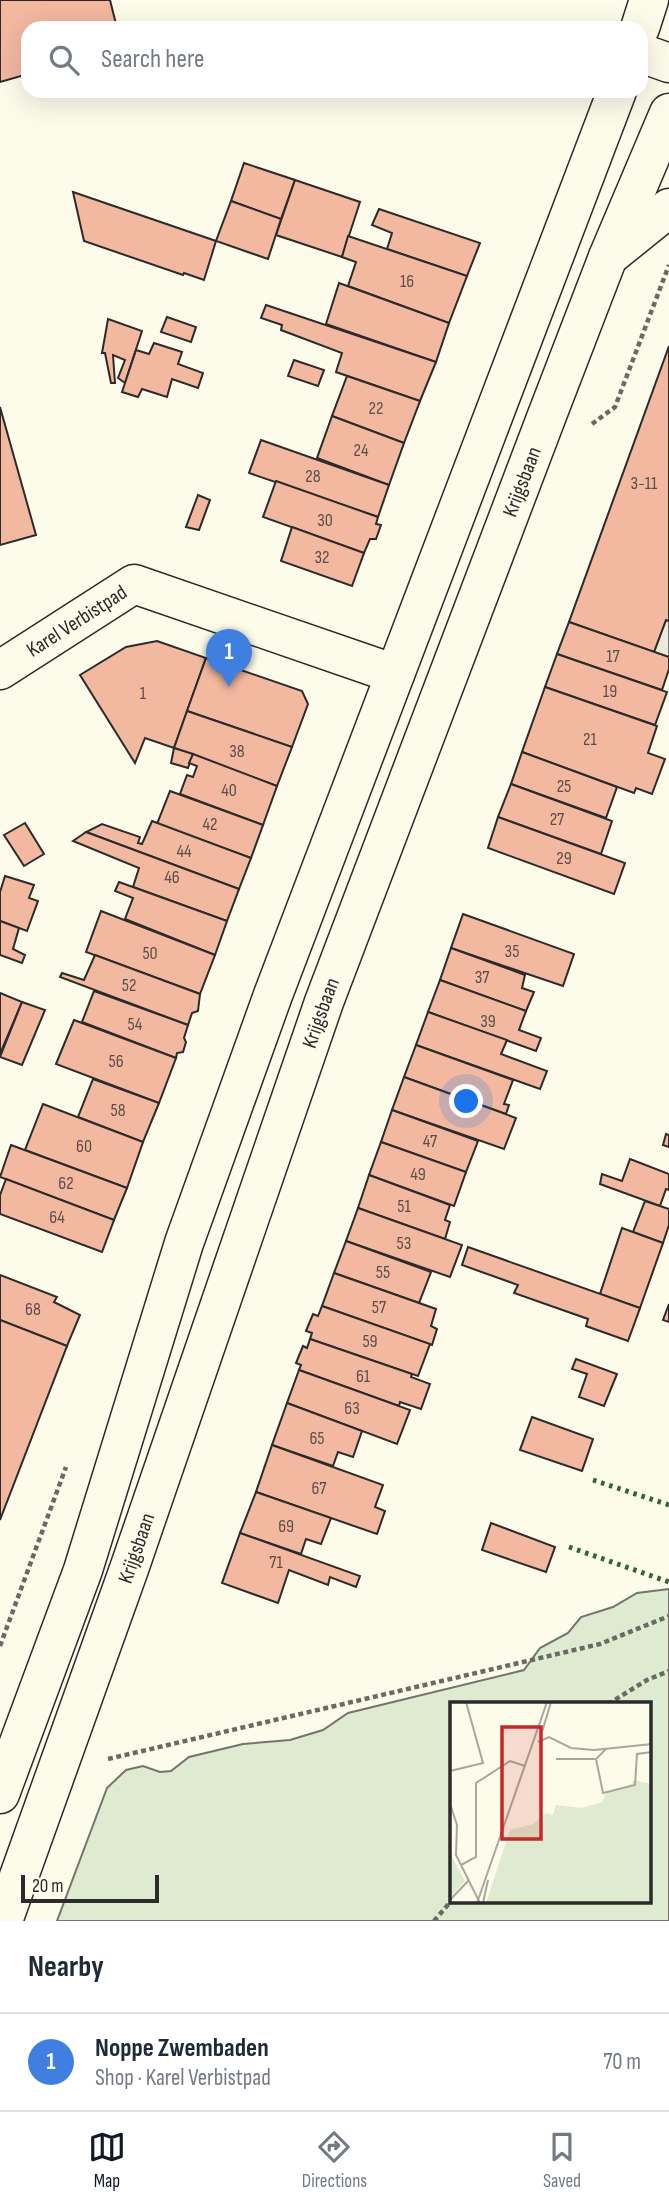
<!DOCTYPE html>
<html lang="en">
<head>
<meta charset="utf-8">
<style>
	:root { --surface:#fff; --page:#f6f6f7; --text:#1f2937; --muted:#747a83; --line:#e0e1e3; --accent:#111827 }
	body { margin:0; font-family:"Sofia Sans Condensed",sans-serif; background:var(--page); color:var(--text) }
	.scale { position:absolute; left:21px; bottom:18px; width:138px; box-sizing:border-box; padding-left:7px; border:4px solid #2b2b2b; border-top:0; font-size:19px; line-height:24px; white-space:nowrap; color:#2b2b2b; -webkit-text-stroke:5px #fdfbea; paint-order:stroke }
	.you { position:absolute; left:467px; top:1102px; width:24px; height:24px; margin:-18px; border:5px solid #fff; border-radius:50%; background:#1a73e8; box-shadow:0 0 0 10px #1a73e833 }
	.badge { display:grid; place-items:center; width:46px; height:46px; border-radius:50%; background:var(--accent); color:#fff; font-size:23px; font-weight:700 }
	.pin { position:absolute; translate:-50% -58px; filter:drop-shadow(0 2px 4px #0008) }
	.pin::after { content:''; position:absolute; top:37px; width:24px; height:21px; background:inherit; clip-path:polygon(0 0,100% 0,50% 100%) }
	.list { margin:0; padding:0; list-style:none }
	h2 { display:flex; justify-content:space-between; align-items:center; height:91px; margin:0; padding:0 28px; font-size:30px }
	h2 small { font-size:23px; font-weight:400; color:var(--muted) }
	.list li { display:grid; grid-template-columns:46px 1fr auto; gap:21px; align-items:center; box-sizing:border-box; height:98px; padding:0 28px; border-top:2px solid var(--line) }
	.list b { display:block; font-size:26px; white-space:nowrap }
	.list p { margin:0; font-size:23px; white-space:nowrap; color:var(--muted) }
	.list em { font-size:23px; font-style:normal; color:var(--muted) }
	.icon { flex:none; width:38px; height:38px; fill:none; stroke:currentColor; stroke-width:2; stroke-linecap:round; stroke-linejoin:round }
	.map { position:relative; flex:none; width:669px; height:1921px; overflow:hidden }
	.search { position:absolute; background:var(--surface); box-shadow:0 7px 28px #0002; left:21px; right:21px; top:21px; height:77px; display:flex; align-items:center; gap:18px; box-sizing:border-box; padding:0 24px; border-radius:21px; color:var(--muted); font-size:26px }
	.sheet { height:189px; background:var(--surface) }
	nav { display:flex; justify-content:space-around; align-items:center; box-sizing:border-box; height:98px; border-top:2px solid var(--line); background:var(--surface); font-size:19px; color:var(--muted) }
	nav a { display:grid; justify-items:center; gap:4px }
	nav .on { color:var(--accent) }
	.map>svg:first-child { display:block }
	.green { fill:#deebd1; stroke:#74746e; stroke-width:2; fill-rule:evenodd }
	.parking { fill:#eceadb; stroke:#74746e; stroke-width:2 }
	.building { fill:#f2b8a0; stroke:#2b2b2b; stroke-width:2 }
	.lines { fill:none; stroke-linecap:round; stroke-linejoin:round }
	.minor-casing { stroke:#2b2b2b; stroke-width:41 }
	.major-casing { stroke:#2b2b2b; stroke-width:41 }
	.path { stroke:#6a6964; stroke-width:4.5; stroke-dasharray:5 3.5; stroke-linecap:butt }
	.minor { stroke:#fdfbea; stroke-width:38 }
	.major { stroke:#fdfbea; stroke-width:38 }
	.hedge { stroke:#34623c; stroke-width:5; stroke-dasharray:3.5 5; stroke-linecap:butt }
	.labels { text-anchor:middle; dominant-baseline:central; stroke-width:5; stroke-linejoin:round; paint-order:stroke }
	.number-label { font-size:18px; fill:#5d4e48 }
	.street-label { font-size:21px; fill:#2b2b2b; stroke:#fdfbea }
	.inset-road { fill:none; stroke:#a9a89e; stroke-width:2 }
	.view { fill:#c62828; fill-opacity:0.15; stroke:#c62828; stroke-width:3.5 }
	.inset-edge { fill:none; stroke:#2b2b2b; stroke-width:3.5 }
</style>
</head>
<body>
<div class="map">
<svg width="669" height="1921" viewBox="0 0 669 1921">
	<rect width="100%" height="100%" fill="#fdfbea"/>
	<path class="green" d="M669,1589V1921H57L107,1788L126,1770L143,1766L160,1772L171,1771L189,1757L243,1744L290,1740L323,1730L348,1713L524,1670L540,1648L568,1633L581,1617L613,1607L637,1593ZM452,1704H650V1902H452Z"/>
	<path class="parking" d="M666,620L669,621V657L654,652Z"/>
	<g class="building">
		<path d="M0,0H110L117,28H28V74L0,82Z"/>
		<path d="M244,163L295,180L281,219L231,201Z"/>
		<path d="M295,180L360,202L342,257L276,235Z"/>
		<path d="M73,192L216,241L204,280L184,273L183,275L84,241Z"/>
		<path d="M231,201L281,219L268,259L216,241Z"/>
		<path d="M379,209L480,243L467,276L387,249L392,233L372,225Z"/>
		<path d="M348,236L467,276L449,323L348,286L356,262L342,257Z"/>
		<path d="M339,283L449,323L436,362L326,324Z"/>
		<path d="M266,305L436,362L420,401L336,372L342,353L281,330L282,325L261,318Z"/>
		<path d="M167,317L196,327L191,342L161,332Z"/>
		<path d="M108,319L142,331L125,383L118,378L125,360L113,355L115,383H111L105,353H102Z"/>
		<path d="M154,343L182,352L178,364L203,373L198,388L172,379L167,397L142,389L138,397L122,392L136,350L149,354Z"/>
		<path d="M669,346V621L666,620L654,652L569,622Z"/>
		<path d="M294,360L324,370L318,386L288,376Z"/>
		<path d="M347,376L420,401L404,443L332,416Z"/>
		<path d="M0,407L36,535L0,545Z"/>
		<path d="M332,416L404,443L389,485L317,458Z"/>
		<path d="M261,440L389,485L378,517L249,473Z"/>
		<path d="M276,481L378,517L376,524L381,525L376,539H370L364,553L263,517Z"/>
		<path d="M198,495L210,500L199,530L186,527Z"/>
		<path d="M292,527L364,553L352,586L281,561Z"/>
		<path d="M569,622L669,657V669L662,690L557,654Z"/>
		<path d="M157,641L206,658L174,748L145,738L135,763L80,675L126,647Z"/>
		<path d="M557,654L667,692L655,725L545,687Z"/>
		<path d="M206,658L302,691L308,704L292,747L187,711Z"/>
		<path d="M545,687L657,726L648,753L665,759L652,794L636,788L634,793L522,752Z"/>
		<path d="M187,711L292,747L277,786L174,748Z"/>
		<path d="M174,748L193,754L188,768L171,763Z"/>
		<path d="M522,752L617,787L606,818L511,784Z"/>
		<path d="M193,754L277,786L263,825L180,794L187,775L193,777L197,766L189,763Z"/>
		<path d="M511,784L612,821L601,854L498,817Z"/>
		<path d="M170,791L263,825L251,858L157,824Z"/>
		<path d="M498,817L625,863L614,894L488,848Z"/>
		<path d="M152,821L251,858L239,889L86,832L102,824L140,837L138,843L142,844Z"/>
		<path d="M25,823L44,854L24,866L4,835Z"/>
		<path d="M86,832L239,889L227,921L133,887L139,868L73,841Z"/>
		<path d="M5,876L34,885L29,898L38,901L27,931L0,921V892Z"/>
		<path d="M119,882L227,921L215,955L125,919L133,898L115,891Z"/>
		<path d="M101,911L215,955L200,994L86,952Z"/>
		<path d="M463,914L574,954L563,986L451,948Z"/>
		<path d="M0,921L19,928L13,949L25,955L22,963L0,955Z"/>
		<path d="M451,948L525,975L522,988L534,992L526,1011L440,980Z"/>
		<path d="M95,955L200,994L198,1011L192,1013L188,1025L60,977L62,973L84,980Z"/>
		<path d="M440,980L526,1011L519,1030L541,1038L536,1051L428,1012Z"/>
		<path d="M94,991L188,1025L184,1038L186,1042L183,1052L177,1053L176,1058L82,1022Z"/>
		<path d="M0,993L22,1002L0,1054Z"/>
		<path d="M22,1002L45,1010L22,1065L0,1057Z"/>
		<path d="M428,1012L507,1040L501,1054L547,1071L540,1089L416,1045Z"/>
		<path d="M74,1020L176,1058L159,1103L56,1064Z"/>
		<path d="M416,1045L513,1080L504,1104L509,1105L506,1114L404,1077Z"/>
		<path d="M404,1077L516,1118L504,1149L392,1110Z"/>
		<path d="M93,1079L159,1103L143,1142L78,1117Z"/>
		<path d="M43,1104L143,1142L127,1188L25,1150Z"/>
		<path d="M392,1110L478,1141L466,1172L381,1142Z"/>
		<path d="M666,1134L669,1135V1147L663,1145Z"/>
		<path d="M381,1142L466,1172L454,1206L369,1175Z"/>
		<path d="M11,1145L127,1188L114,1220L0,1177Z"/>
		<path d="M630,1159L669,1174V1190L666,1189L660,1206L600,1184L602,1174L622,1181Z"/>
		<path d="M369,1175L450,1205L445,1220L450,1222L445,1239L358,1208Z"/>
		<path d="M6,1179L114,1220L102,1252L0,1214V1195Z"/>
		<path d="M645,1201L669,1209V1225L663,1243L633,1232Z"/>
		<path d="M358,1208L462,1245L450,1277L346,1241Z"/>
		<path d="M622,1228L663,1243L640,1308L600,1294Z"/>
		<path d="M346,1241L431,1272L419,1303L334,1273Z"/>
		<path d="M468,1247L640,1308L628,1341L586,1326L588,1319L514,1293L518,1285L462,1265Z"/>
		<path d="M334,1273L436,1309L431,1326L437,1329L432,1345L322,1306Z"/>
		<path d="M0,1275L57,1297L54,1302L80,1315L67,1346L0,1320Z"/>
		<path d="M669,1304V1322L663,1320Z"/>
		<path d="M322,1306L430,1344L418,1376L310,1339L312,1333L306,1331L313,1314L318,1316Z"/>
		<path d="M0,1320L67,1346L0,1520Z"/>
		<path d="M310,1339L412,1374L411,1377L430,1384L421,1409L400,1402L399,1406L299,1370L301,1365L296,1363L303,1346L307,1348Z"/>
		<path d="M576,1359L617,1374L604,1406L579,1397L587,1374L572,1369Z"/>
		<path d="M299,1370L410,1410L397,1444L287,1403Z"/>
		<path d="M287,1403L362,1431L353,1457L338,1452L333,1466L272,1445Z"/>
		<path d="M532,1417L593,1439L582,1471L520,1450Z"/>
		<path d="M272,1445L383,1485L375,1507L385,1511L377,1534L256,1492Z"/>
		<path d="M256,1492L331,1518L321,1544L306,1539L301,1554L240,1533Z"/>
		<path d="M491,1523L555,1547L546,1572L482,1550Z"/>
		<path d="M240,1533L360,1576L356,1587L330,1577L328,1585L289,1570L278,1603L222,1583Z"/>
	</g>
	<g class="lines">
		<defs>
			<g id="minor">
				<path d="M641,53L669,63"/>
				<path d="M608,257L669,208"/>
				<path id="s1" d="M0,670L134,584L395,674"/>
			</g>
			<g id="major">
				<path d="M640,28L649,0"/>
				<path d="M0,1794L83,1570L184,1243L273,995L617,91"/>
				<path id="s2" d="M3,1921L129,1569L324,1002L546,418L608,257L669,113"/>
			</g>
		</defs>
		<use href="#minor" class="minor-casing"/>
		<use href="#major" class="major-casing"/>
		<g class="path">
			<path d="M592,424L615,407L669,265"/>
			<path d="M0,1646L66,1467"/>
			<path d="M608,1704L647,1680L669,1671"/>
			<path d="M108,1759L600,1644L669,1616"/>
			<path d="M434,1921L452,1900"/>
		</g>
		<use href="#minor" class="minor"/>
		<use href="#major" class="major"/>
		<g class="hedge">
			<path d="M593,1480L669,1505"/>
			<path d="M569,1547L669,1582"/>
		</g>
	</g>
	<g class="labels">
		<g class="number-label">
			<text x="407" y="281">16</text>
			<text x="376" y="408">22</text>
			<text x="361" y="450">24</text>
			<text x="313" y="476">28</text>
			<text x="644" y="483">3-11</text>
			<text x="325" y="520">30</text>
			<text x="322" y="557">32</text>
			<text x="613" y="656">17</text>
			<text x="610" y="691">19</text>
			<text x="143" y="693">1</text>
			<text x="590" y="739">21</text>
			<text x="237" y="751">38</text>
			<text x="564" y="786">25</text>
			<text x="229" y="790">40</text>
			<text x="557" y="819">27</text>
			<text x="210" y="824">42</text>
			<text x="184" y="851">44</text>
			<text x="564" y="858">29</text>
			<text x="172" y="877">46</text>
			<text x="512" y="951">35</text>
			<text x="150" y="953">50</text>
			<text x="482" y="977">37</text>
			<text x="129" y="985">52</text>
			<text x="488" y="1021">39</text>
			<text x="135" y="1024">54</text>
			<text x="116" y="1061">56</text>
			<text x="118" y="1110">58</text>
			<text x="430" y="1141">47</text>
			<text x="84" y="1146">60</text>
			<text x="418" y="1174">49</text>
			<text x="66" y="1183">62</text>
			<text x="404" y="1206">51</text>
			<text x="57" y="1217">64</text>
			<text x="404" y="1243">53</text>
			<text x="383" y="1272">55</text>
			<text x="379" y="1307">57</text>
			<text x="33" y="1309">68</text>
			<text x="370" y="1341">59</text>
			<text x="363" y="1376">61</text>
			<text x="352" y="1408">63</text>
			<text x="317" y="1438">65</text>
			<text x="319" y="1488">67</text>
			<text x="286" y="1526">69</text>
			<text x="276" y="1562">71</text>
		</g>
		<g class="street-label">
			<text stroke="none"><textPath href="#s2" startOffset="1530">Krijgsbaan</textPath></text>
			<text stroke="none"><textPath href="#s1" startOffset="91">Karel Verbistpad</textPath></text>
			<text stroke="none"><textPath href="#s2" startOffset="962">Krijgsbaan</textPath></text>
			<text stroke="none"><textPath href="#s2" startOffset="396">Krijgsbaan</textPath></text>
		</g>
	</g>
	<g transform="translate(450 1702)">
		<rect width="201" height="201" fill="#fdfbea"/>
		<path d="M183,78L201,82V201H36L60,128L83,122L96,111L103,113L106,103L132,106L152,100L157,89L182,82ZM0,151L15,179L0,196Z" fill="#deebd1"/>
		<path class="inset-road" d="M92,30L101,0M88,40L99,35L121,46L144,48L202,42M156,47L146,57L153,91L185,83L187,52L202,50M106,57H145M0,69L33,61L16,0M0,102L7,123L6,153L30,201M11,163L26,155V81L60,59L75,64M0,198L19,178M27,201L97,0M33,201L38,178"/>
		<path class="view" d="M52,25H91V137H52Z"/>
		<rect width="201" height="201" class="inset-edge"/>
	</g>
</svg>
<div class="scale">20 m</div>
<div class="you"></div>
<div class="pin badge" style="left:229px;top:687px;background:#3f7fe0">1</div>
<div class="search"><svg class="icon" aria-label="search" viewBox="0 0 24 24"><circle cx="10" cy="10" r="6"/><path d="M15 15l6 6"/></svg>Search here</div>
</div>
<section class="sheet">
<h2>Nearby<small></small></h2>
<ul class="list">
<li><span class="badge" style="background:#3f7fe0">1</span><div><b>Noppe Zwembaden</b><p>Shop · Karel Verbistpad</p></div><em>70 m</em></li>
</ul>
</section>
<nav>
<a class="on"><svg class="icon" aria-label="map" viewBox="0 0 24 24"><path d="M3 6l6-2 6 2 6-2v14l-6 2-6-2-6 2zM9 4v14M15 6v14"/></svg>Map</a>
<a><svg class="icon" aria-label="directions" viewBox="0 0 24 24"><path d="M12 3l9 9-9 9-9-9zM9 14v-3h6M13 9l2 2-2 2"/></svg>Directions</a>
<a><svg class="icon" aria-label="saved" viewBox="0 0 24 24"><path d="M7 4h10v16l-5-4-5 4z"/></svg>Saved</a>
</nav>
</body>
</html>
